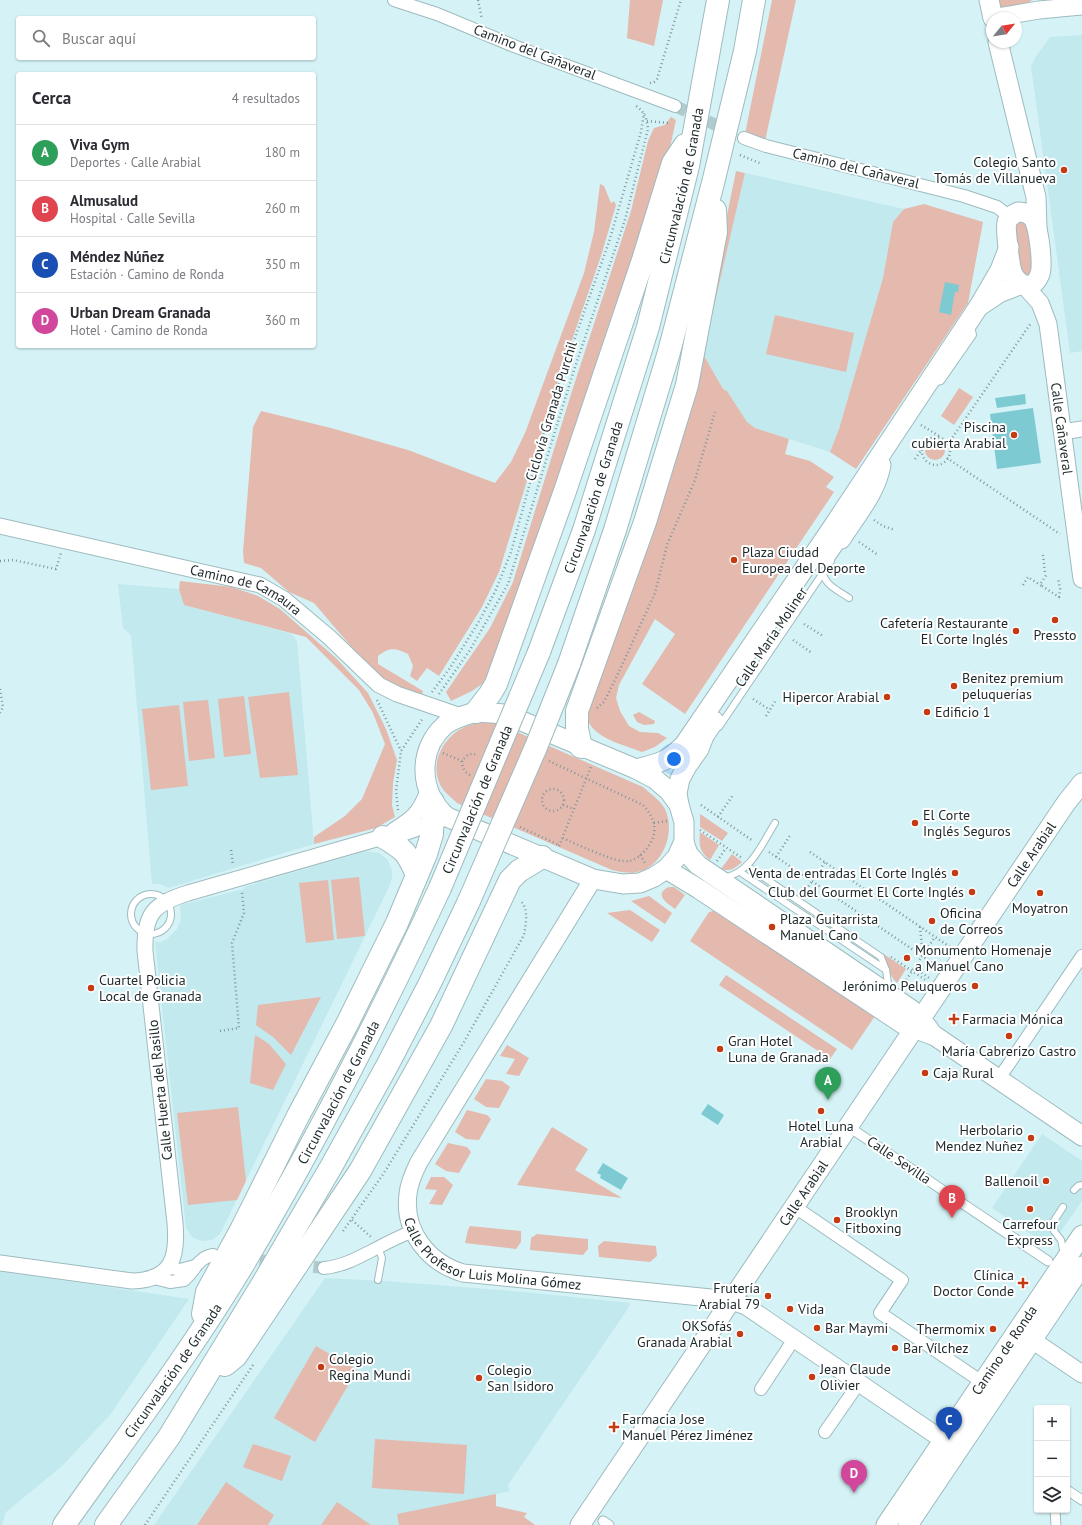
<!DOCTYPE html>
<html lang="es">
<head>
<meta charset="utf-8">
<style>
	:root { --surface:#fff; --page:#f7f7f7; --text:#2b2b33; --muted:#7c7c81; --line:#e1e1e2; --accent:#c33a13 }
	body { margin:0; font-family:"PT Sans",sans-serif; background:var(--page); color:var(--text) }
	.controls { position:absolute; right:12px; bottom:12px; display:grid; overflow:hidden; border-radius:4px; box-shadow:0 1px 3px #0004 }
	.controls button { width:36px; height:36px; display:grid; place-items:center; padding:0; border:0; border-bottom:1px solid var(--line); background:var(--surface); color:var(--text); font:20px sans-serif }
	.compass { position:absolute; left:986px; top:12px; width:36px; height:36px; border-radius:50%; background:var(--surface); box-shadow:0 1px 3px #0004; rotate:60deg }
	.you { position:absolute; left:674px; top:759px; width:14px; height:14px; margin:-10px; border:3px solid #fff; border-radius:50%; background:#1a73e8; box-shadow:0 0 0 6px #1a73e833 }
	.badge { display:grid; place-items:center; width:26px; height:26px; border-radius:50%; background:var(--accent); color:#fff; font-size:13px; font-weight:700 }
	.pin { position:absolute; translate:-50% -33px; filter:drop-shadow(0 1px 2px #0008) }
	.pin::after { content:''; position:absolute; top:21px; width:14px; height:12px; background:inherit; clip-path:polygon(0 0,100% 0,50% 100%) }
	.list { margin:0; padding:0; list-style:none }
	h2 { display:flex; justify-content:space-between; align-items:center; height:52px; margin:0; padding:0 16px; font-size:17px }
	h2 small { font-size:13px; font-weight:400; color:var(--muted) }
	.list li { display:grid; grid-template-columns:26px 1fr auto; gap:12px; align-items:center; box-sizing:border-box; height:56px; padding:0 16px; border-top:1px solid var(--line) }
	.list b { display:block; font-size:15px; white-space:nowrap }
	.list p { margin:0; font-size:13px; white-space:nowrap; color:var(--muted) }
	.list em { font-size:13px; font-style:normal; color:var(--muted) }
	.icon { flex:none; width:22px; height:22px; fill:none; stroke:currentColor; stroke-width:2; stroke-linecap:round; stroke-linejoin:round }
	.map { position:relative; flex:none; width:1082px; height:1525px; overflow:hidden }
	.search { position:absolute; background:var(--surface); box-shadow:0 1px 3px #0004; left:16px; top:16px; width:300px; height:44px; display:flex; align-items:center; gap:10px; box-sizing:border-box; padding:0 14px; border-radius:4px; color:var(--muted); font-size:15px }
	.panel { position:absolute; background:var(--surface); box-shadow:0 1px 3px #0004; left:16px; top:72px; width:300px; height:276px; border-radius:4px }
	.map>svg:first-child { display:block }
	.built { fill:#c1e9ee }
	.green { fill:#e4b9ae }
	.water { fill:#7ecad2 }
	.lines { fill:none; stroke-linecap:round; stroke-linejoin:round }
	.minor-tunnel { stroke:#b0cacd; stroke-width:12; stroke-dasharray:12 6; stroke-linecap:butt }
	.service-casing { stroke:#9ebbbe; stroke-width:8 }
	.pedestrian-casing { stroke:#9ebbbe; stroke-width:11 }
	.minor-casing { stroke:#9ebbbe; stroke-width:14 }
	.tertiary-casing { stroke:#9ebbbe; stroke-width:17 }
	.secondary-casing { stroke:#9ebbbe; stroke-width:19 }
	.primary-casing { stroke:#9ebbbe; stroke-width:21 }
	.motorway-casing { stroke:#9ebbbe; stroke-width:24 }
	.path { stroke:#82979a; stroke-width:2.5; stroke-dasharray:1 3; stroke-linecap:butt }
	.service { stroke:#fff; stroke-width:6 }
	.pedestrian { stroke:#fff; stroke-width:9 }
	.minor { stroke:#fff; stroke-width:12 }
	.tertiary { stroke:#fff; stroke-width:15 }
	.secondary { stroke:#fff; stroke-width:17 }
	.primary { stroke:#fff; stroke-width:19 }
	.motorway { stroke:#fff; stroke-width:22 }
	.motorway-bridge-casing { stroke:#9ebbbe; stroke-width:24; stroke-linecap:butt }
	.path-bridge { stroke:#82979a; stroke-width:2.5; stroke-dasharray:1 3; stroke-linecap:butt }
	.motorway-bridge { stroke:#fff; stroke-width:22 }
	.poi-dot { fill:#c33a13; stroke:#fff; stroke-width:1.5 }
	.labels { text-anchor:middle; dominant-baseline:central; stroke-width:4; stroke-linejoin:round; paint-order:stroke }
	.street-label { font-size:14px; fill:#1d282a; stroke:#fff }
	.poi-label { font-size:14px; fill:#1d282a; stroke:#fff; text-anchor:start }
</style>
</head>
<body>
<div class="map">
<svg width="1082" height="1525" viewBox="0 0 1082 1525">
	<rect width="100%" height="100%" fill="#d5f3f6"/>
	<g class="built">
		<path d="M1082,35V351L1070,353L1031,66L1035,58L1050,37Z"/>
		<path d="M745,173L904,209L893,222L883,278L839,429L830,452L755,428L747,422L727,391L723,389L703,354Z"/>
		<path d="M118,584L179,589L184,605L292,634L297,641L314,844L168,888L160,884H152L131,635L123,628Z"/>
		<path d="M366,851L379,853L387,859L392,870V878L388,889L220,1234L212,1240L203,1241L196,1239L191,1236L186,1228L155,942H161L167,939L177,929L181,920L180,905L244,889V887Z"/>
		<path d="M1042,1134L1082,1161V1201L1050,1247L992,1208Z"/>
		<path d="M0,1271L189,1299L110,1415L62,1466L6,1512L2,1525H0Z"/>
		<path d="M325,1278L385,1281L525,1292L630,1303L629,1307L508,1485L510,1491L496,1494V1525H154Z"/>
	</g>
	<g class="green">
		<path d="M630,0H663L654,46L627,38Z"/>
		<path d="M772,0H796L765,141L745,134Z"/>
		<path d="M999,0H1032C1025,7 1006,11 998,7Z"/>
		<path d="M671,117L676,120L665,170L626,295L485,682L472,691L451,701L446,692L490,628L513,582L572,391L631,211L648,141L654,128L665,125Z"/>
		<path d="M736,171L745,173L703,354L723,389L727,391L747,422L755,428L789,439L785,454L810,461L834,477L826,487L834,492L685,714L642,684L675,634L655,619L619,685L616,698L620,711L629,726L640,732L658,733L667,738L655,747L642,752C625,745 591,738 587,717C586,713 587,708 587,704L692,408L697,384L699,353Z"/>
		<path d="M600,184L604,186L611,203L614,201L616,205L601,256L556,386L499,572L482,607L439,676L427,668L417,681L410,676L413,666L408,654C395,648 390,647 378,656V664L423,691L422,695L395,688L371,670L314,603L289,592L261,568L244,563L243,552L253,427L261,411L331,428L408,450L495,483L511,462L525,433L584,273L594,232Z"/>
		<path d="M924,204L983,222L968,303L856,469L830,452L839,429L883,278L893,222L904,209Z"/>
		<path d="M1022,217L1027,221L1034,270L1030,277L1022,276L1013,226Z"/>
		<path d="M775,315L854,333L846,372L766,354Z"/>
		<path d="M959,388L973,397L954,425L941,416Z"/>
		<circle cx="935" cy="450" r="10"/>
		<path d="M180,581L232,587L258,596L280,609L337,659L368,693L386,729L397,760L393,783L392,805L395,817L376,828L314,844V837L345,816L362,799L385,744L373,713L359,690L306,637L184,605L179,589Z"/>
		<path d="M289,692L298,775L260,778L248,697Z"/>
		<path d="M244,696L251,754L224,757L218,699Z"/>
		<path d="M208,700L215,758L189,761L183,702Z"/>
		<path d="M179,705L188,786L151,790L142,709Z"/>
		<path d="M639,712L655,721L654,724L644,725L637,722L633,715Z"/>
		<path d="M494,722L643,787C651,794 660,800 665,809C676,832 663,867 637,872C629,874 621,872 612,870L457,803C451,797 442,791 439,782C430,760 446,734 467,726C476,723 485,722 494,722Z"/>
		<path d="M700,814L728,833L722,841L700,827Z"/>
		<path d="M700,832L719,845L710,860C699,851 699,845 700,832Z"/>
		<path d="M732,854L742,862C735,868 731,872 721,869Z"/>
		<path d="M359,877L365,936L337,939L331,880Z"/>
		<path d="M328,880L334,940L306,943L299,883Z"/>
		<path d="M669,887H674L685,895L675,909C667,903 653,894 669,887Z"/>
		<path d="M649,896L672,913L665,924L631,901Z"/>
		<path d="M630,910L660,930L652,942L607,913Z"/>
		<path d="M713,911H718L875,1016L852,1050L690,941L709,912Z"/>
		<path d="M882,953L906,969L897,983C888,975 888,963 882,953Z"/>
		<path d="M726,975L837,1049L830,1059L719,985Z"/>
		<path d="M321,997L291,1055L273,1037L256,1025L258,1005Z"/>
		<path d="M255,1035L269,1044L286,1064L273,1090L250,1083Z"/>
		<path d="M507,1045L529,1058L519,1076L506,1074L515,1059L500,1056Z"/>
		<path d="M486,1079L502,1081L510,1087L499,1108L486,1107L474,1099Z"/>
		<path d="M238,1107L246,1181L237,1200L188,1205L177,1113Z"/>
		<path d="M467,1110L487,1115L491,1119L479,1140L466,1139L455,1132Z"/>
		<path d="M552,1127L588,1149L575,1170L622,1198L517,1185Z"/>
		<path d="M448,1143L467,1147L471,1152L459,1173L446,1171L435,1164Z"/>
		<path d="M431,1177H444L453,1185L442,1205L429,1204L437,1190L425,1189Z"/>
		<path d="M470,1226L521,1231V1242L516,1249L465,1243L468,1230Z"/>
		<path d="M537,1234L588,1239V1249L583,1255L530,1250L531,1238Z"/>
		<path d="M604,1241L656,1246L657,1256L650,1262L599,1257L598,1246Z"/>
		<path d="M316,1346L357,1370L315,1442L274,1418Z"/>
		<path d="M375,1439L467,1445L464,1494L372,1488Z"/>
		<path d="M253,1444L291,1456L282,1481L243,1467Z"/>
		<path d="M226,1482L274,1515L268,1525H197Z"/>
		<path d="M496,1494V1506L527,1513L524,1517L535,1525H399L397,1514Z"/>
		<path d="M337,1502L371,1525H321Z"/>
	</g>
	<g class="water">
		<path d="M945,282L959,285L958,292H955L951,315L939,312Z"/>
		<path d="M1025,394L1026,404L997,408L995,398Z"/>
		<path d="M1033,408L1041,463L997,469L990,414Z"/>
		<path d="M708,1104L724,1115L718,1125L701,1114Z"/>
		<path d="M603,1163L628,1178L621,1190L600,1178L601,1175L597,1173Z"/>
	</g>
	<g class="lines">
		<g class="minor-tunnel">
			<path d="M675,106L744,138"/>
			<path d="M242,1258L324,1268"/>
		</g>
		<defs>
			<g id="service">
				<path d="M933,383L941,381L973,335L971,326"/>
				<path d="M823,572C824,585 839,591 849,598"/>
				<path d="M719,727L831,561"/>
				<path d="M747,866L881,957L886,970L889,990"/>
				<path d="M740,872L886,970"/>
				<path d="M723,878C750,874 762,844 775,823"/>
				<circle cx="151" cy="914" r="20"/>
				<path d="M1074,1190L1078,1186L1082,1185"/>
				<path d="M1063,1207L1052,1224L1054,1231L1061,1240L1064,1254"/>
				<path d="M378,1280L382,1258L378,1247"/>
			</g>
			<g id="pedestrian">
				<path d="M849,1127L1048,1261"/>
				<path d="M1067,1490L1082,1500"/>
				<path d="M1055,1510L1056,1525"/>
				<path d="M603,1521L609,1525"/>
			</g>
			<g id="minor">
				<path d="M394,0L437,14L514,46L675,106"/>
				<path d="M744,138L766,146L964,196L997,207L1010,217"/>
				<path d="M998,1080L1082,956"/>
				<path d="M795,1207L902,1280L880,1313L982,1382"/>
				<path d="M168,1267L180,1270L195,1266"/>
				<path d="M324,1268C345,1266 361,1256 379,1247C390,1241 401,1236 413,1231"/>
				<path d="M154,1278L170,1282L184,1280C195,1271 197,1258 213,1255"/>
				<path d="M761,1389L794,1339"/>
				<path d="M825,1432L859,1383"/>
			</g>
			<g id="tertiary">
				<path d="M1062,432L1082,429"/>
				<path id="s1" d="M0,526L260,585L284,599L329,637L379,685L397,694L461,716"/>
				<path d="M393,831C413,818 419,814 428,791"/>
				<path d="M0,1263L132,1281C172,1280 178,1258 175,1223L145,951C144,914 153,904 188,893L383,837L404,833L440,820"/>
			</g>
			<g id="secondary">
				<path d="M992,18L1039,10L1082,6"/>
				<path id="s2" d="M1024,285L1040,303L1048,324L1082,579"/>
				<path id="s3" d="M593,879L419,1162C414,1172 409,1183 408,1194C403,1232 429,1263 463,1273L711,1298L732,1301L746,1306L943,1440"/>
				<path d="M1032,1340L1082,1374"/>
			</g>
			<g id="primary">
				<path d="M989,0L993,18"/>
				<path d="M998,42L1031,177L1036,197L1037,228"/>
				<path d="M1018,212C1024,212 1028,213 1032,217C1039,225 1043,264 1040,274C1038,279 1035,284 1030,285C1023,287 1016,280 1013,274C1010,268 1005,228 1007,222C1009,217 1013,214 1018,212Z"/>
				<path d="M981,305L999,293L1022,284"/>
				<path d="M824,558L837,539H841C856,515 876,493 881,465"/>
				<path d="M476,712L505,714L636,769L655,779L669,791L679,805L684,822V841L677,857L666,869L654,877L640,883L623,884L593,879L447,817C419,793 417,750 445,725C454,718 465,715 476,712Z"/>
				<path d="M636,769C659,763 667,762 684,745L832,528L979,306L1000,270L1009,247"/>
				<path d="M679,805L677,793L680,779L687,766L699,749L704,736L714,721"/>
				<path d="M684,842L688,854L698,865L912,1010L929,1029"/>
				<path d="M666,869L699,889L903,1024L935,1036L1082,1136"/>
				<path id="s4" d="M580,1525L1066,803L1082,783"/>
				<path id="s5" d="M886,1525L1082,1235"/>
				<path d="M908,1525L1082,1266"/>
			</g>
			<g id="motorway">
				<path id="s6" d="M539,652L584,530L648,327L688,166L718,0"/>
				<path d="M569,664L615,530L669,352L713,183L745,51L754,0"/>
				<path d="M476,712L490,694L496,684L565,491L643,260L673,163L685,145"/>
				<path d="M581,747L577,729V711L645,522L687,385L716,232L715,210"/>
				<path d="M383,837C405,850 407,852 417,875"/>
				<path d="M203,1314L207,1292L241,1230L298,1116L347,1024L397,923L426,854L432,834L433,802"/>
				<path d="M225,1365L236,1356L360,1171L441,1026L510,880L519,871L542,857"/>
				<path id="s7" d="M64,1525C126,1437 192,1351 247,1258C318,1138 381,1014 440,888"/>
				<path d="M106,1525L169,1437L263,1283L331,1167L387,1066L430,983L469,901"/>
			</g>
		</defs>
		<use href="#service" class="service-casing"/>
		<use href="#pedestrian" class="pedestrian-casing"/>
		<use href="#minor" class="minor-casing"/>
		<use href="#tertiary" class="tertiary-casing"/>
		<use href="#secondary" class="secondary-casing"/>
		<use href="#primary" class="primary-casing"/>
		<use href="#motorway" class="motorway-casing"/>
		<g class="path">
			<path d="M478,0L482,19"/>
			<path d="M650,83L654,82L657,79L681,0"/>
			<path d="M647,121L669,123"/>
			<path d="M740,155L762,164"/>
			<path d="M921,425L939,436"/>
			<circle cx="936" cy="451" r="14"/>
			<path d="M948,444L1031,323"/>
			<path d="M947,458L1060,534"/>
			<path d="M915,459L922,449"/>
			<path d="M874,520L883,526L895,530"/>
			<path d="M859,542L878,555"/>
			<path d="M1043,555L1045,573"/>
			<path d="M0,561L13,560L56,569L61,553"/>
			<path d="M1041,583L1047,574"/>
			<path d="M1023,585L1028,577L1037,583"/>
			<path d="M1042,586L1059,597L1060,589L1058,578"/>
			<path d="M804,624L823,636"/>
			<path d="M793,640L812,653"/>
			<path d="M0,689L3,707L0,713"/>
			<path d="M432,692L450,668L478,623L495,592L511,552L553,399L609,242L641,132L644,113"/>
			<path d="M439,694L470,650L508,584L574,370L625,220L648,129C647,119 645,112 636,106"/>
			<path d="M753,699L770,710"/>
			<path d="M377,700L401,751"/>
			<path d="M597,708L604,702L617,676L655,593L667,545L695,480L715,412"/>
			<path d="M766,716L776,700"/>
			<path d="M443,753L462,761"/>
			<path d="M549,761L643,805C652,815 657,825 653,838C649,848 639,859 629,861C617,864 575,843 562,838"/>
			<path d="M470,775C464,772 462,767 462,761C466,756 470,752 477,755"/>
			<circle cx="553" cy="800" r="11"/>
			<path d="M563,805L574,809"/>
			<path d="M701,805L753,841"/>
			<path d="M398,810L396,791L401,751L423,718"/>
			<path d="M718,817L733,795"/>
			<path d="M654,823L667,821"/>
			<path d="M520,827L559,845"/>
			<path d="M700,830L742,858"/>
			<path d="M559,846L591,767"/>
			<path d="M231,850L233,865"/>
			<path d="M769,852L937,966"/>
			<path d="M810,852L950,947"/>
			<path d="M640,855L645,863"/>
			<path d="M776,857L791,834"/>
			<path d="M717,861L726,848"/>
			<path d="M804,893L825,862"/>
			<path d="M920,927L923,956"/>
			<path d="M891,957L927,981"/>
			<path d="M915,968L929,978"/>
			<path d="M904,983L935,937"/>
			<path d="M220,1031L239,1028L232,943L244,913L242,892"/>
			<path d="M352,1220L371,1237"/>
			<path d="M343,1231L384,1173L464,1042L524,935C526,923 529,909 520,900"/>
			<path d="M145,1525L253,1365"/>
		</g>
		<use href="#service" class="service"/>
		<use href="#pedestrian" class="pedestrian"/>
		<use href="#minor" class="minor"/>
		<use href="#tertiary" class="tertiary"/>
		<use href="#secondary" class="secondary"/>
		<use href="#primary" class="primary"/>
		<use href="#motorway" class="motorway"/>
		<defs>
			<g id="motorway-bridge">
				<path id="s8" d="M440,888L539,652"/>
				<path d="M469,901L536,747L569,664"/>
			</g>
		</defs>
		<use href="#motorway-bridge" class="motorway-bridge-casing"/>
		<path class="path-bridge" d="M1037,583L1042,586"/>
		<use href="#motorway-bridge" class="motorway-bridge"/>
	</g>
	<g class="poi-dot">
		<circle cx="1064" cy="170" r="4"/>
		<circle cx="1014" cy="435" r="4"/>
		<circle cx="734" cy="560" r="4"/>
		<circle cx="1055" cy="620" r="4"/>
		<circle cx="1016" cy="631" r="4"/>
		<circle cx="954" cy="686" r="4"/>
		<circle cx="887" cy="697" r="4"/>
		<circle cx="927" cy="712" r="4"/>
		<circle cx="915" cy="823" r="4"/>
		<circle cx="955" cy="873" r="4"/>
		<circle cx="972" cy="892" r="4"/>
		<circle cx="1040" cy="893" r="4"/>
		<circle cx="932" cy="921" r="4"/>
		<circle cx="772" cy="927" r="4"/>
		<circle cx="907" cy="958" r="4"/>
		<circle cx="975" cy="986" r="4"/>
		<circle cx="91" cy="988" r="4"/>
		<path d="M952 1013h4v4h4v4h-4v4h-4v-4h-4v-4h4z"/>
		<circle cx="1009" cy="1036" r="4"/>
		<circle cx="720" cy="1049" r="4"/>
		<circle cx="925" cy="1073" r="4"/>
		<circle cx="821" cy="1111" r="4"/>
		<circle cx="1031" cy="1138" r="4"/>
		<circle cx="1046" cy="1181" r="4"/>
		<circle cx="1030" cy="1209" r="4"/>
		<circle cx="837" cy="1220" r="4"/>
		<path d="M1021 1277h4v4h4v4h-4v4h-4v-4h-4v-4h4z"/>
		<circle cx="768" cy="1296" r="4"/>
		<circle cx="790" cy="1309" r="4"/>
		<circle cx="817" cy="1328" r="4"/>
		<circle cx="993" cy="1329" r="4"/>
		<circle cx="740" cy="1334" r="4"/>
		<circle cx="895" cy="1348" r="4"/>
		<circle cx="321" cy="1367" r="4"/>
		<circle cx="812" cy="1377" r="4"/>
		<circle cx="479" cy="1378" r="4"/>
		<path d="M612 1421h4v4h4v4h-4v4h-4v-4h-4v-4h4z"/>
	</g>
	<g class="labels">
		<g class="street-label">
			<text transform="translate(535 52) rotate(21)">Camino del Cañaveral</text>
			<text transform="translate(856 168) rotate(14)">Camino del Cañaveral</text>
			<text stroke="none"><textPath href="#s6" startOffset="488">Circunvalación de Granada</textPath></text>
			<text transform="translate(551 411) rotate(-73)">Ciclovía Granada Purchil</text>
			<text stroke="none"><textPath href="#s2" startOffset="152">Calle Cañaveral</textPath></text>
			<text stroke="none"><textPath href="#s6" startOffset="164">Circunvalación de Granada</textPath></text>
			<text stroke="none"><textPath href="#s1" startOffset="255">Camino de Camaura</textPath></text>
			<text transform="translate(771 637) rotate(-56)">Calle María Moliner</text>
			<text stroke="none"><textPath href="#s8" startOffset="96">Circunvalación de Granada</textPath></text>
			<text stroke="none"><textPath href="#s4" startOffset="808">Calle Arabial</textPath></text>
			<text transform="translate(160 1090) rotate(-96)">Calle Huerta del Rasillo</text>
			<text stroke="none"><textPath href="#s7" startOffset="513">Circunvalación de Granada</textPath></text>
			<text transform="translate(899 1160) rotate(34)">Calle Sevilla</text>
			<text stroke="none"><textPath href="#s4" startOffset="400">Calle Arabial</textPath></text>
			<text stroke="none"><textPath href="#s3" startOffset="490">Calle Profesor Luis Molina Gómez</textPath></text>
			<text stroke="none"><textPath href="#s5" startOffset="211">Camino de Ronda</textPath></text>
			<text stroke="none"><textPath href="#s7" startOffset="189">Circunvalación de Granada</textPath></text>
		</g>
		<g class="poi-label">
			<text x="1056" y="162" text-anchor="end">Colegio Santo<tspan x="1056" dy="16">Tomás de Villanueva</tspan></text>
			<text x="1006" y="427" text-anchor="end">Piscina<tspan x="1006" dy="16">cubierta Arabial</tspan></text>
			<text x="742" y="552">Plaza Ciudad<tspan x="742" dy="16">Europea del Deporte</tspan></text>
			<text x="1008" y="623" text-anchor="end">Cafetería Restaurante<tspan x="1008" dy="16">El Corte Inglés</tspan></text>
			<text x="1055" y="635" text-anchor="middle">Pressto</text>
			<text x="962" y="678">Benitez premium<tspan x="962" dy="16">peluquerías</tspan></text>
			<text x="879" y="697" text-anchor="end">Hipercor Arabial</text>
			<text x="935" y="712">Edificio 1</text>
			<text x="923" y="815">El Corte<tspan x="923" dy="16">Inglés Seguros</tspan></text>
			<text x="947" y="873" text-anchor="end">Venta de entradas El Corte Inglés</text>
			<text x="964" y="892" text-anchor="end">Club del Gourmet El Corte Inglés</text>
			<text x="1040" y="908" text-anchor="middle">Moyatron</text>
			<text x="940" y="913">Oficina<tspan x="940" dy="16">de Correos</tspan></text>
			<text x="780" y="919">Plaza Guitarrista<tspan x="780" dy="16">Manuel Cano</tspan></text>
			<text x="915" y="950">Monumento Homenaje<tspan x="915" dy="16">a Manuel Cano</tspan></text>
			<text x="99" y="980">Cuartel Policia<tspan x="99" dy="16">Local de Granada</tspan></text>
			<text x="967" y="986" text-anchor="end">Jerónimo Peluqueros</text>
			<text x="962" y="1019">Farmacia Mónica</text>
			<text x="728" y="1041">Gran Hotel<tspan x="728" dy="16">Luna de Granada</tspan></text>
			<text x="1009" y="1051" text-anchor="middle">María Cabrerizo Castro</text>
			<text x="933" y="1073">Caja Rural</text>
			<text x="821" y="1126" text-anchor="middle">Hotel Luna<tspan x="821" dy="16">Arabial</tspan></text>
			<text x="1023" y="1130" text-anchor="end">Herbolario<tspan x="1023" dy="16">Mendez Nuñez</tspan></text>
			<text x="1038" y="1181" text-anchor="end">Ballenoil</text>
			<text x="845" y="1212">Brooklyn<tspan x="845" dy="16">Fitboxing</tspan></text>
			<text x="1030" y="1224" text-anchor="middle">Carrefour<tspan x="1030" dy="16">Express</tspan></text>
			<text x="1014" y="1275" text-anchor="end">Clínica<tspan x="1014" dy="16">Doctor Conde</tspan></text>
			<text x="760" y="1288" text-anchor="end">Frutería<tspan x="760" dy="16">Arabial 79</tspan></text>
			<text x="798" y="1309">Vida</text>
			<text x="732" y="1326" text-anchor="end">OKSofás<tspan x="732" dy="16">Granada Arabial</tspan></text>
			<text x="825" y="1328">Bar Maymi</text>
			<text x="985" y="1329" text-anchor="end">Thermomix</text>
			<text x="903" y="1348">Bar Vílchez</text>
			<text x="329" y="1359">Colegio<tspan x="329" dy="16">Regina Mundi</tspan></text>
			<text x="820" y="1369">Jean Claude<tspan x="820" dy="16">Olivier</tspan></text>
			<text x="487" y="1370">Colegio<tspan x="487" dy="16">San Isidoro</tspan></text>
			<text x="622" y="1419">Farmacia Jose<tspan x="622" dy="16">Manuel Pérez Jiménez</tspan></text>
		</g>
	</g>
</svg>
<div class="controls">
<button>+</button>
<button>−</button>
<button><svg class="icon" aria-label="layers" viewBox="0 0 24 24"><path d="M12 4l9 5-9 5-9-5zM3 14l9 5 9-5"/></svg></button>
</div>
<svg class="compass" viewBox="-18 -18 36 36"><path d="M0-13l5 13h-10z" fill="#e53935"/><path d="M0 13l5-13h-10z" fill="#7c7c81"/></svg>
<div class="you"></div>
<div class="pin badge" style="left:828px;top:1100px;background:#2e9e5b">A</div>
<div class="pin badge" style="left:952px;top:1218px;background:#e0444e">B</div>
<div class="pin badge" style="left:949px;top:1440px;background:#1a4fb4">C</div>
<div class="pin badge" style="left:854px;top:1493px;background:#d1479c">D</div>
<div class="search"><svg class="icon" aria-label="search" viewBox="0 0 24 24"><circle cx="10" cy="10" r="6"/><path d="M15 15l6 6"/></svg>Buscar aquí</div>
<section class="panel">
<h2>Cerca<small>4 resultados</small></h2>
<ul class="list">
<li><span class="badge" style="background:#2e9e5b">A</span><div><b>Viva Gym</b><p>Deportes · Calle Arabial</p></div><em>180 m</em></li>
<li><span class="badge" style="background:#e0444e">B</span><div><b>Almusalud</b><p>Hospital · Calle Sevilla</p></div><em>260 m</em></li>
<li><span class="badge" style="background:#1a4fb4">C</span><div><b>Méndez Núñez</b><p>Estación · Camino de Ronda</p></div><em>350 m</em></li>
<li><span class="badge" style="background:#d1479c">D</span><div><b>Urban Dream Granada</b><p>Hotel · Camino de Ronda</p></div><em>360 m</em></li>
</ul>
</section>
</div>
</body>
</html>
